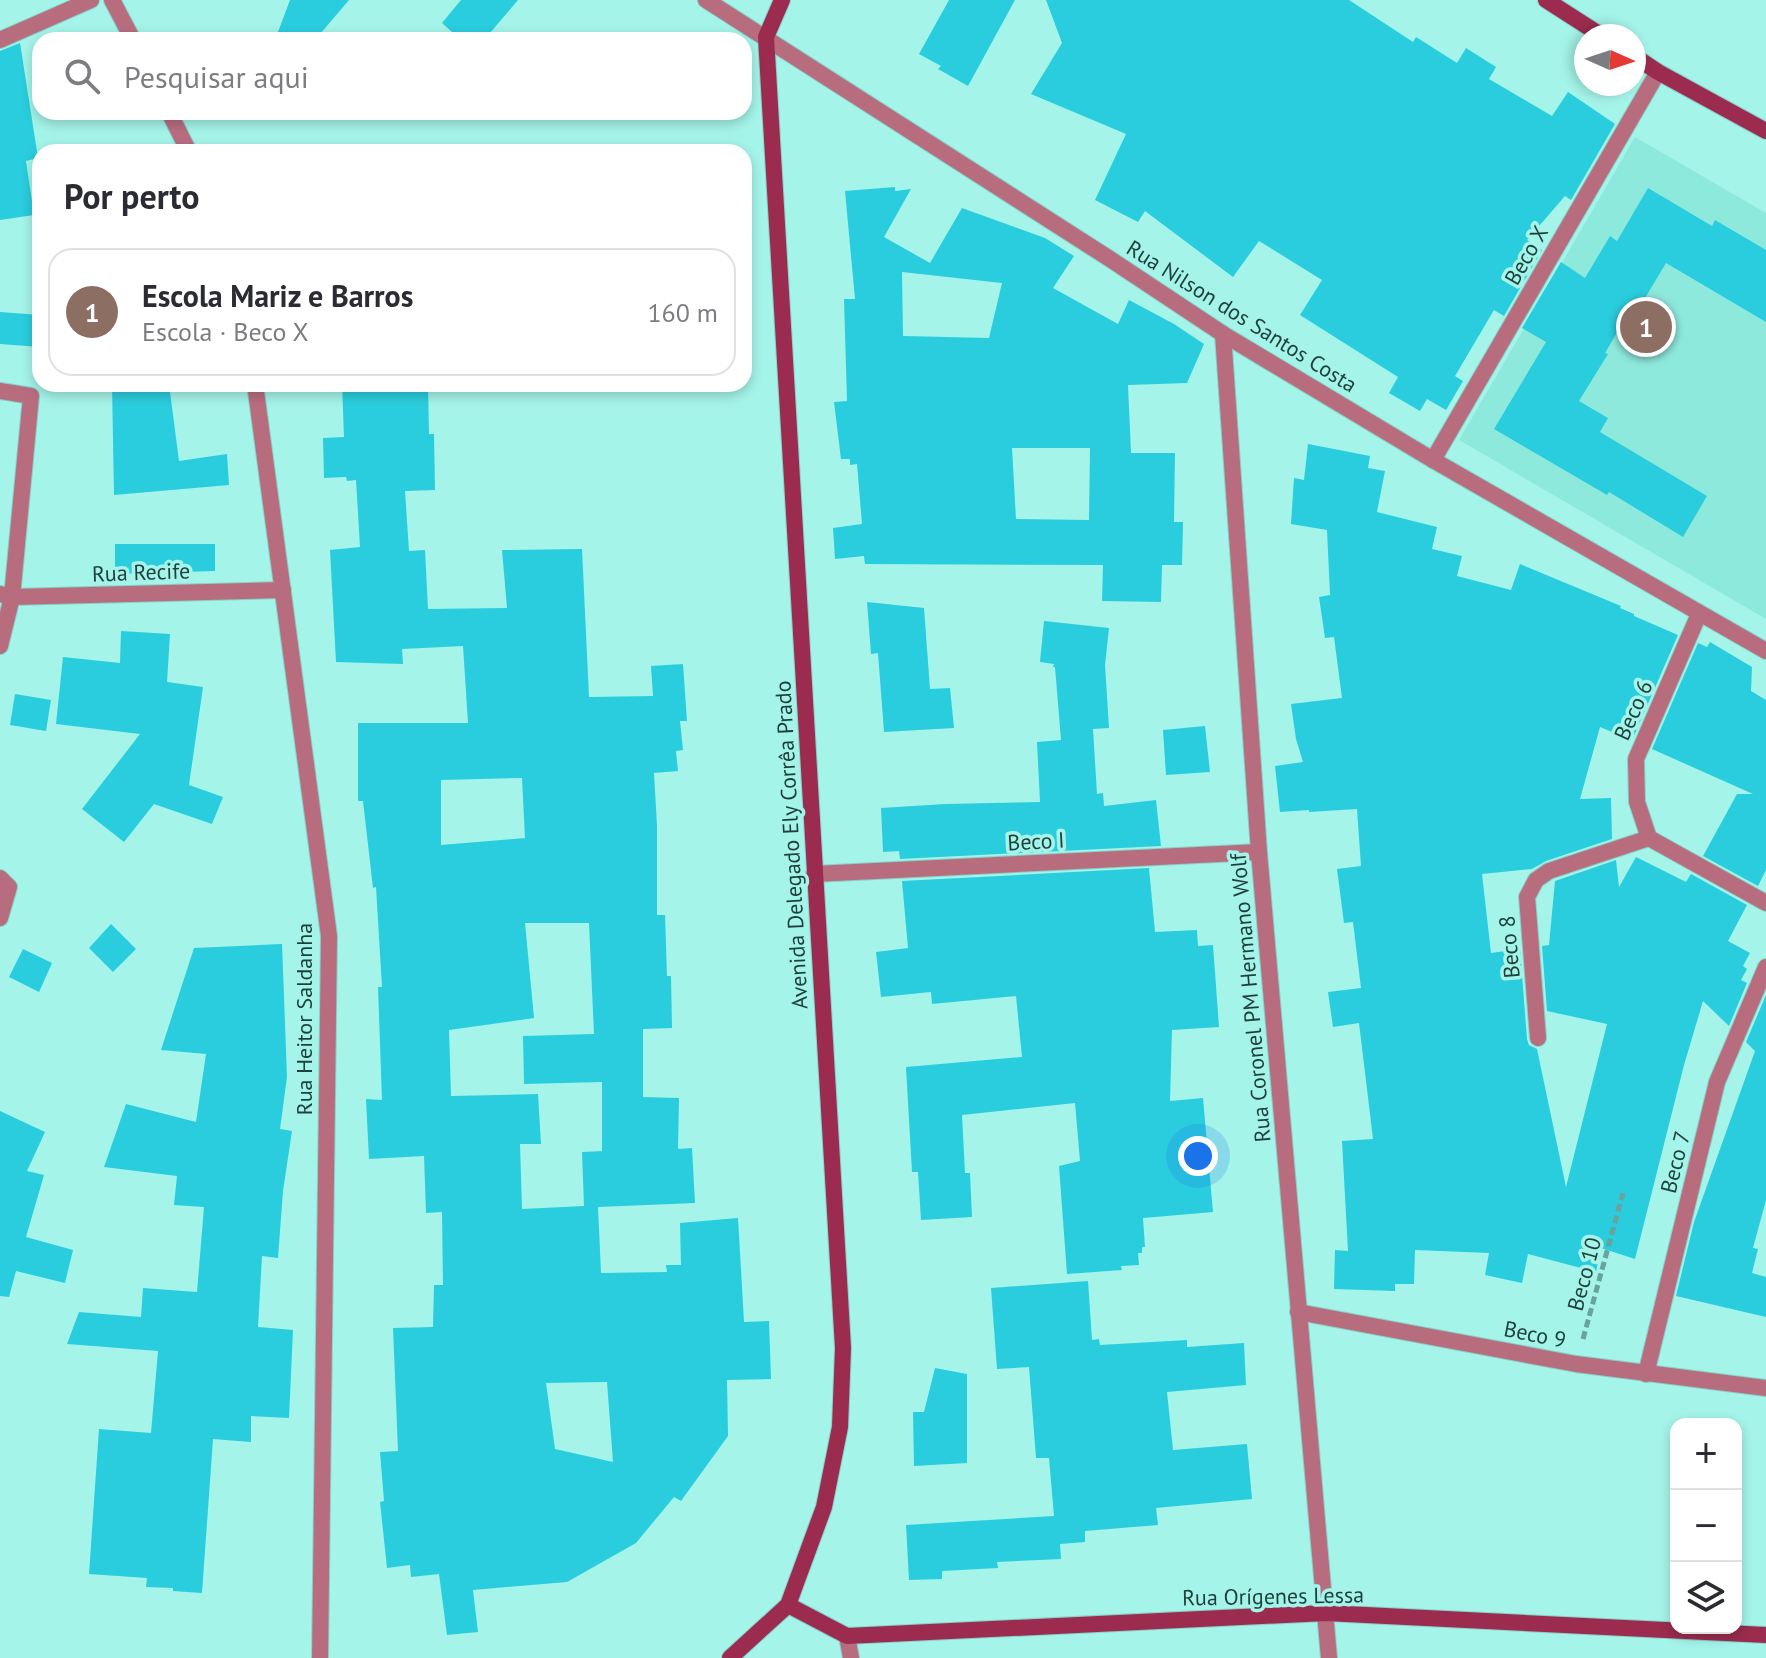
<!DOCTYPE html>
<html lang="pt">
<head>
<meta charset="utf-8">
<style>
	:root { --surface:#fff; --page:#f2f2f3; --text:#2b2b33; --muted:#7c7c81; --line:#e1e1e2; --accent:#a4104d }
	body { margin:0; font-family:"PT Sans",sans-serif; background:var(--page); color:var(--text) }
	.controls { position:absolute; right:24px; bottom:24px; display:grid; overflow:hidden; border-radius:16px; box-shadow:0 4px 12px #0003 }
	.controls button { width:72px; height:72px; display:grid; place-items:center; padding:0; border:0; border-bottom:2px solid var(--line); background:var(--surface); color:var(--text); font:40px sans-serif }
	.compass { position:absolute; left:1574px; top:24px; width:72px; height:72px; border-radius:50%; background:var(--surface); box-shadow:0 4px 12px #0003; rotate:93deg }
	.you { position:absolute; left:1198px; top:1156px; width:28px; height:28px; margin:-20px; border:6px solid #fff; border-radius:50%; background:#1a73e8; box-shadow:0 0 0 12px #1a73e833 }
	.badge { display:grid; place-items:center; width:52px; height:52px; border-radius:50%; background:var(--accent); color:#fff; font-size:26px; font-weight:700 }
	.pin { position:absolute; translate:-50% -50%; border:4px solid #fff; box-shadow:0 2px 8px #0006 }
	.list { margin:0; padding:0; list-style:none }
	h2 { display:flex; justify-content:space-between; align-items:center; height:104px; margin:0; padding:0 32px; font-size:34px }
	h2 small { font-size:26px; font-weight:400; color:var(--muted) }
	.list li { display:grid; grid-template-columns:52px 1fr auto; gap:24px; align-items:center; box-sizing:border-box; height:128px; margin:0 16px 16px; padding:0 16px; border:2px solid var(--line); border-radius:24px }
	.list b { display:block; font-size:30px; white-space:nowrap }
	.list p { margin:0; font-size:26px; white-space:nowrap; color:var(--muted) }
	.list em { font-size:26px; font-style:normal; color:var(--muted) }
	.icon { flex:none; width:44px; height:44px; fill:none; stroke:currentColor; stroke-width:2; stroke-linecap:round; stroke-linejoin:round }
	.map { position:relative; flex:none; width:1766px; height:1658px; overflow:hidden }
	.search { position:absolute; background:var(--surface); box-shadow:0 4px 12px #0003; left:32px; top:32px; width:720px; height:88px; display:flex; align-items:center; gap:20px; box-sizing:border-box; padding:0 28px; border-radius:24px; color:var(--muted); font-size:30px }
	.panel { position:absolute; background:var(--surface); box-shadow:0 4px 12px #0003; left:32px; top:144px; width:720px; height:248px; border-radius:24px }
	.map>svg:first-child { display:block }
	.built { fill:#8ee9dd }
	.building { fill:#2acddd; fill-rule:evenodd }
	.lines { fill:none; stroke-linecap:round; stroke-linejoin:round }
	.lane-casing { stroke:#89d0c6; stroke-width:18 }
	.street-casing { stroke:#89d0c6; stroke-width:18 }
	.secondary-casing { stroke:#89d0c6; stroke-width:18 }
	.path { stroke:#68a49c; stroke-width:5; stroke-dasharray:8 4; stroke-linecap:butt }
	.lane { stroke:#b86d7f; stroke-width:16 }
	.street { stroke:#b86d7f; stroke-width:16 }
	.secondary { stroke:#9b2c50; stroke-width:16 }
	.labels { text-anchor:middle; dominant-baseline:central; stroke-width:7; stroke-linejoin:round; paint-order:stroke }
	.street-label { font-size:22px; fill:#1e3f3b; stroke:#a4f4e9 }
</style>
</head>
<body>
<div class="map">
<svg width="1766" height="1658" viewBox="0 0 1766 1658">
	<rect width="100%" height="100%" fill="#a4f4e9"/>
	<path class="built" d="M1635,137L1766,213V619L1459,440Z"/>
	<g class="building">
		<path d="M290,0H349L315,40H275Z"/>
		<path d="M461,0H518L484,40H461L442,23Z"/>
		<path d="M949,0H1015L968,86L938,69L941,66L919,54Z"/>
		<path d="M1046,0H1349L1413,42L1416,37L1457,63L1466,48L1496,67L1489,79L1552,116L1568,92L1615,124L1571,200L1565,196L1527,240L1542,250L1504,316L1494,310L1455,376L1463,381L1446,410L1427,399L1420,411L1389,393L1398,377L1300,315L1322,280L1259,241L1233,277L1145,211L1138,222L1095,200L1126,134L1031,94L1062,43Z"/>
		<path d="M20,43L38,158L26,161L34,215L0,220V51Z"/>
		<path d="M895,187V191L911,189L884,237L930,263L962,208L1045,238L1074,256L1053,288L1118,324L1129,300L1174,324L1204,344L1187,383L1128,385L1131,453H1175L1174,522H1183L1182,565H1162L1161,602L1102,601L1103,565L865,564L864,556L835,559L833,528L862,524L857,464L850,465V459H841L834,402L847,401L844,299H855L845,191ZM902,272L1002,283L989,338L903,336ZM1012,448H1090L1089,520L1016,519Z"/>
		<path d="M1648,188L1712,226L1715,220L1766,250V322L1666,263L1639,308L1633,305L1605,353L1608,354L1579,401L1608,418L1600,432L1707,496L1683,537L1609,492L1607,495L1494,429L1546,342L1522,328L1561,262L1585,278L1610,236L1617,241Z"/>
		<path d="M0,312L40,315V347L0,344Z"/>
		<path d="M112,384H169L179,461L227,454L229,485L114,495Z"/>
		<path d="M342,384H428L429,434H434L435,490L405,491L409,551L425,550L428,609L507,608L502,550L582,549L589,697L653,696L651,666L683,664L687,721H680L683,750L676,751L678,771L654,773L657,826V915H665L667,976H671L672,1028L643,1029V1097L679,1098L678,1149L692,1148L695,1203L598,1207L601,1273L667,1272L666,1265H681L680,1223L738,1218L744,1322L769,1321L771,1379L727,1380L728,1436L681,1501L674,1497L636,1543L567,1582L473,1590L478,1632L447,1635L439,1574L411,1577L410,1565L387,1568L380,1502L384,1501L380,1452L398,1451L393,1328L433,1327L434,1285H443L442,1212L426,1213L424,1156L369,1159L366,1099L382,1100L378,987H382L376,887L373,888L363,801H358V723H468L463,646L402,649L403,664L336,662L330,550L360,547L356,480L347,481L346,477L324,478L323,438L344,437ZM522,778L525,838L441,845V780ZM525,923H589L594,1034L523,1036L524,1084L602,1082V1151L582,1152L584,1206L522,1209L520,1144H541L538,1094L451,1096L449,1030L534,1018ZM607,1382L613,1462L555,1449L546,1383Z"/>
		<path d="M1308,444L1370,456L1368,468L1385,471L1377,512L1437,527L1432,549L1462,556L1457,576L1511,590L1520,564L1621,606L1620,608L1634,614V616L1678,635L1633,738L1625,734L1624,737L1600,727L1580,799L1611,798L1612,839L1546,861L1532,869L1482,874L1491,953L1520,949L1527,1039L1529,1045L1537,1049L1566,1187L1607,1024L1547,1011L1542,946L1549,945L1555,881L1616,860L1619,887L1636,857L1686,882L1691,874L1747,905L1728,941L1750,953L1743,966L1747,969L1741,980L1747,983L1729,1026L1703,1001L1684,1065L1635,1259L1601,1248L1596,1272L1528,1254L1522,1283L1485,1275L1489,1253L1415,1250L1414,1284H1395V1291L1334,1289L1335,1250L1348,1251L1342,1141L1373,1139L1359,1023L1333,1027L1328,992L1361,988L1353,922L1344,923L1337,869L1361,866L1357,809L1309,812V810L1280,812L1275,766L1303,762L1296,739L1291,704L1342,698L1334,637L1325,638L1319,597L1330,595L1327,530L1291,524L1294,478L1304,480Z"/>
		<path d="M115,544H215V571L115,574Z"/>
		<path d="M867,602L924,608L930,689L950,688L954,728L884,732L878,653L871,654Z"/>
		<path d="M1044,621L1109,628L1105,665L1109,728L1093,729L1097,794L1103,793L1104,806L1156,800L1161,846L900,859L899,851L883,852L881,808L945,804L1040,802L1037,742L1061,740L1055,667H1053L1054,664L1040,662Z"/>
		<path d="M121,631L170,634L167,682L203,687L189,785L223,797L212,824L154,804L124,842L82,809L140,734L56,724L63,657L120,663Z"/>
		<path d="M1710,642L1752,667L1751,691L1766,700V870L1758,886L1703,856L1737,794H1753L1652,749L1698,643L1707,647Z"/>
		<path d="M15,694L51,700L46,731L10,725Z"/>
		<path d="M1205,726L1210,772L1166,775L1163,730Z"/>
		<path d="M1149,868L1155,932L1197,930L1198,946L1213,945L1219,1027L1172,1030L1170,1101L1203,1098L1213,1212L1143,1218L1145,1247H1142V1253H1138L1139,1265L1121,1266L1122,1270L1067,1274L1059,1166L1080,1161L1075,1103L962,1115L965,1173H970L972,1217L921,1220L918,1172H912L906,1067L1022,1057L1016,996L932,1004L931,992L881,997L876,952L908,948L902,881Z"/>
		<path d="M111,924L136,949L113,972L89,948Z"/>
		<path d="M282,944L287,1077L280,1129L292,1131L283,1191L278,1258L262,1256L258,1327L293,1330L289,1418L251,1416V1442L213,1439L202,1593L173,1591V1588L146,1587L147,1578L89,1574L99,1429L151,1433L158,1351L67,1344L79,1312L141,1317L143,1288L197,1292L204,1207L174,1205L177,1176L104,1167L126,1104L196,1122L206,1054L161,1050L194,948Z"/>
		<path d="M23,949L52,963L39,992L9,977Z"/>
		<path d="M1766,995V1200L1753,1248L1758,1249L1752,1273L1766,1277V1317L1676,1296L1694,1222L1755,1051L1746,1042Z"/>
		<path d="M0,1111L45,1132L27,1171L44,1175L26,1237L73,1250L65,1283L16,1271L9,1297L0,1296Z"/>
		<path d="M1088,1281L1092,1340L1099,1339L1100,1345L1187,1340V1347L1244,1343L1246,1385L1167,1392L1173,1450L1247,1444L1252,1499L1156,1508L1158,1525L1085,1531V1542L1060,1544L1061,1559L997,1562L998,1568L942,1571V1579L909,1580L906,1525L1054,1516L1049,1458H1036L1029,1367L997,1369L991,1288Z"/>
		<path d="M935,1368L967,1374V1463L914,1466L913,1412H924Z"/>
	</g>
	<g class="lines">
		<defs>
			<g id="lane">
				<path d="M0,40L91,0"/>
				<path d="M814,874L1259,852"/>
				<path d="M1538,1038L1527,897L1536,880L1549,871L1649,838"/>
				<path d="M1298,1312L1576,1364L1766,1388"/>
				<path d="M1646,1374L1717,1082L1766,967"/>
			</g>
			<g id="street">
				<path d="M112,0L133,40"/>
				<path d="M706,0L1110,259L1223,334L1433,460L1766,651"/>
				<path d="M169,112L189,152"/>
				<path d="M1223,334L1259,852L1329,1658"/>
				<path d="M255,384L329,936L320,1658"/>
				<path d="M0,391L31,396L12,597L0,646"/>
				<path d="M1433,460L1658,72"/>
				<path d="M0,594L12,597L283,590"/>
				<path d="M1699,614L1636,759L1637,802L1649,838L1766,903"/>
				<path d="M0,878L9,887L0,918"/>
				<path d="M847,1636L851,1658"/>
			</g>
			<g id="secondary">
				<path d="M1546,0L1602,36"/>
				<path d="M1634,56L1658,72L1766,131"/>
				<path d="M788,1605L847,1636L1326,1613L1766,1635"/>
				<path d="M730,1658L788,1605L824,1507L840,1427L843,1348L766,37L782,0"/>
			</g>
		</defs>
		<use href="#lane" class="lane-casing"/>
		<use href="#street" class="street-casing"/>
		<use href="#secondary" class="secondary-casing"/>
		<path class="path" d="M1583,1339L1623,1193"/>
		<use href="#lane" class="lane"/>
		<use href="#street" class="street"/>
		<use href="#secondary" class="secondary"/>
	</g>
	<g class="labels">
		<g class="street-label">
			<text transform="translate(1526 255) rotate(-60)">Beco X</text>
			<text transform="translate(1242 316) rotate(32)">Rua Nilson dos Santos Costa</text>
			<text transform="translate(141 572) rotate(-2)">Rua Recife</text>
			<text transform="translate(1633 710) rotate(-66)">Beco 6</text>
			<text transform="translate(1036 841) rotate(-3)">Beco I</text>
			<text transform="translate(791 845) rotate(-93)">Avenida Delegado Ely Corrêa Prado</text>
			<text transform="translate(1509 947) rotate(-95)">Beco 8</text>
			<text transform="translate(1250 998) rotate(-95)">Rua Coronel PM Hermano Wolf</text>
			<text transform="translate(304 1019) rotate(-90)">Rua Heitor Saldanha</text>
			<text transform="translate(1675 1162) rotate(-76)">Beco 7</text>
			<text transform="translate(1584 1274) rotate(-75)">Beco 10</text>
			<text transform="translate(1535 1334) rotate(11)">Beco 9</text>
			<text transform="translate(1273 1596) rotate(-1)">Rua Orígenes Lessa</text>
		</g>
	</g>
</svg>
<div class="controls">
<button>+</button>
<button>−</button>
<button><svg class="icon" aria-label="layers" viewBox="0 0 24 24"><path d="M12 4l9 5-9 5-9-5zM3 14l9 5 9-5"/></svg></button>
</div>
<svg class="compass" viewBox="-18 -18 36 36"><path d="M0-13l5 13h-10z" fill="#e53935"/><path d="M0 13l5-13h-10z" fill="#7c7c81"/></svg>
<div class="you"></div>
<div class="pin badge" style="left:1646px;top:327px;background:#8d6e63">1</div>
<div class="search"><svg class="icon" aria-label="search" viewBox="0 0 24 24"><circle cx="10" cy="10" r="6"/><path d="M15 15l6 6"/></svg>Pesquisar aqui</div>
<section class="panel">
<h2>Por perto<small></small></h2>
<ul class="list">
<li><span class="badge" style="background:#8d6e63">1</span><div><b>Escola Mariz e Barros</b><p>Escola · Beco X</p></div><em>160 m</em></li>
</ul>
</section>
</div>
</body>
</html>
